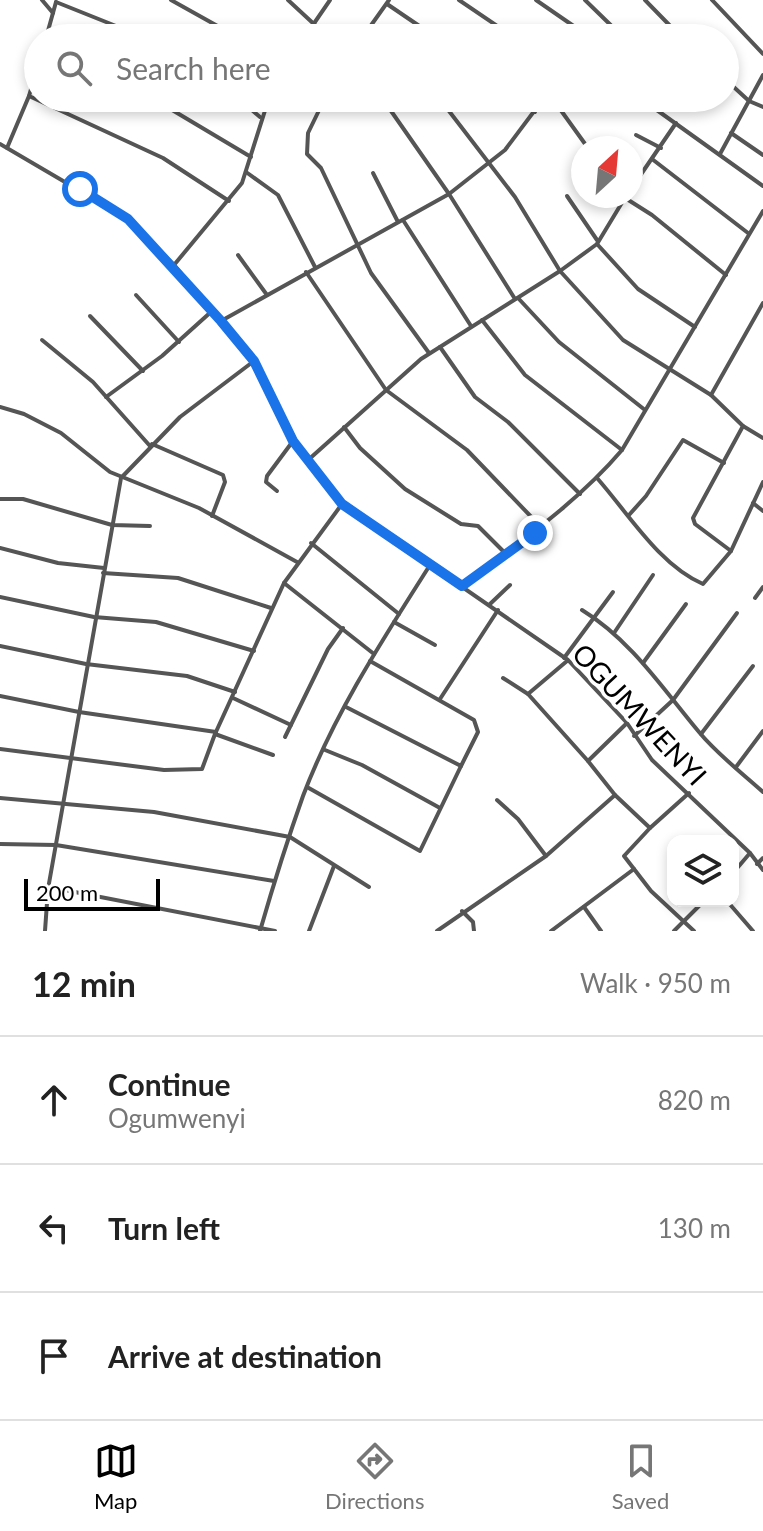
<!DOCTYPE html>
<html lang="en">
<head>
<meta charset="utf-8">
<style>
	:root { --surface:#fff; --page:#f2f2f2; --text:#222; --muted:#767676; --line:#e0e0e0; --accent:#000 }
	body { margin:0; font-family:Lato,sans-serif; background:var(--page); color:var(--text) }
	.controls { position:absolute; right:24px; bottom:24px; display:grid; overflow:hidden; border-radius:16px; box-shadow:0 4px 12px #0003 }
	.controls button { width:72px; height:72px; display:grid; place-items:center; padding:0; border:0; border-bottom:2px solid var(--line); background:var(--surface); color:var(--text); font:40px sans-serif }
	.compass { position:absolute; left:571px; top:136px; width:72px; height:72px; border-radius:50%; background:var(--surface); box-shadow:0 4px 12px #0003; rotate:26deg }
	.scale { position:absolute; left:24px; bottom:20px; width:136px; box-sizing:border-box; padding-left:8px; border:4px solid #000; border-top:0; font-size:22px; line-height:28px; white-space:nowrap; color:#000; -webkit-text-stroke:6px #fff; paint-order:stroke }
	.stop { position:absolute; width:24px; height:24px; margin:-18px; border:6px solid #1a73e8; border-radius:50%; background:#fff }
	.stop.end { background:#1a73e8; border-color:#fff; box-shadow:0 2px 8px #0008 }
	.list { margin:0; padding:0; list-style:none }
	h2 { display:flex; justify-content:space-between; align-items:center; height:104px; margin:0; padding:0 32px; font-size:34px }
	h2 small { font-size:26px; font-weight:400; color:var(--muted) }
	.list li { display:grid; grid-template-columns:52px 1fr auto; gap:24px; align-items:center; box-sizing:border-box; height:128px; padding:0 32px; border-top:2px solid var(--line) }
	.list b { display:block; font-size:30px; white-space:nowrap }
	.list p { margin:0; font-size:26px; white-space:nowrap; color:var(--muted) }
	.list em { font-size:26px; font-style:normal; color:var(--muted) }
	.icon { flex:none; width:44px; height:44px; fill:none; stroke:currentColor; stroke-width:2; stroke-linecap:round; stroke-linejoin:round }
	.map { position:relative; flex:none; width:763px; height:931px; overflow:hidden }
	.search { position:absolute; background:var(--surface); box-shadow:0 4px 12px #0003; left:24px; right:24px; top:24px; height:88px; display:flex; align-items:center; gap:20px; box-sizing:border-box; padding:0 28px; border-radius:44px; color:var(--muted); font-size:30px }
	.sheet { height:488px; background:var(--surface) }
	nav { display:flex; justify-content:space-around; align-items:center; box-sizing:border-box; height:112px; border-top:2px solid var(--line); background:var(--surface); font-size:22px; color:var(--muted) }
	nav a { display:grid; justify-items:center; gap:4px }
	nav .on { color:var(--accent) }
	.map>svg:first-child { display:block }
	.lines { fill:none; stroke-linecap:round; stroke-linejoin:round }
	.street { stroke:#555; stroke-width:4 }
	.route { stroke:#1a73e8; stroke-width:10 }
	.labels { text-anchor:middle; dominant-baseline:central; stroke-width:7; stroke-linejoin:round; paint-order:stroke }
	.street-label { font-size:28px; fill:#000; stroke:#fff }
</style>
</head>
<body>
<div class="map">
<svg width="763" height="931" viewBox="0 0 763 931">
	<rect width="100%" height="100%" fill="#fff"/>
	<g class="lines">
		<g class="street">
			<path d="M42,0L53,13"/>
			<path d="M171,0L239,38"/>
			<path d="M288,0L329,38"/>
			<path d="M459,0L515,38"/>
			<path d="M536,0L591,38"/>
			<path d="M585,0L624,38"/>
			<path d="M645,0L682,38"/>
			<path d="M712,0L763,54"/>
			<path d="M56,2L146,38"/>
			<path d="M387,4L437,38"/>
			<path d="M46,38L56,2"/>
			<path d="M304,38L330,0"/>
			<path d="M362,38L389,0"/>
			<path d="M725,79L749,101L763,107"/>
			<path d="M29,96L163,158L229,201"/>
			<path d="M152,98L251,157"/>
			<path d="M238,98L260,117"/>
			<path d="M325,98L308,133L307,154L321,168L371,273L429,353"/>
			<path d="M382,98L449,194L515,299"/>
			<path d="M439,98L515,197L560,271L623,340L711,395L743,426L763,438"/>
			<path d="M518,98L535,112"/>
			<path d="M552,98L588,148"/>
			<path d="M640,98L763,186"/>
			<path d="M731,133L763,155"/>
			<path d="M636,135L661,148"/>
			<path d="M0,144L128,219L174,265L254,361L293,441L342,504L568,660L627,723L652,760L750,853L763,870"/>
			<path d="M7,148L29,96L38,65"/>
			<path d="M720,154L763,75"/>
			<path d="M652,159L748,233"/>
			<path d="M246,172L278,195L315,267"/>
			<path d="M373,173L398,222"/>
			<path d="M631,189L676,123"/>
			<path d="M567,196L597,240"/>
			<path d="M622,196L652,215L726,275"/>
			<path d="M403,220L471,326"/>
			<path d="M597,244L638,289L695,327"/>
			<path d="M238,255L267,295"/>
			<path d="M174,265L242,183L269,98"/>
			<path d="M306,272L386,390L467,450L541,527"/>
			<path d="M136,295L179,342"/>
			<path d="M518,298L559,342L645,410"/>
			<path d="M90,316L143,371"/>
			<path d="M482,320L525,375L622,450"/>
			<path d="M221,321L449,194L505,150L544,98"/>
			<path d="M42,340L93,382L150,446"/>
			<path d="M440,347L475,397L508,422L580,494"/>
			<path d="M711,395L763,303"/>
			<path d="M106,397L162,356L212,311"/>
			<path d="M0,407L24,414L61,433L110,472L199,508L297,562"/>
			<path d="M344,427L360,448L405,489L461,524L478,526L505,553"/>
			<path d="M152,444L223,475L225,482L212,516"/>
			<path d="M307,461L421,359L560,271L597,244L626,196"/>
			<path d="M597,478C628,513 659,565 703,584L731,551L763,482"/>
			<path d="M277,491L266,482L267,476L293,441"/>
			<path d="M0,499H23L112,525L150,526"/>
			<path d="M753,503L763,511"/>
			<path d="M629,515L646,496L683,440L724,463"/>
			<path d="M311,543L399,614"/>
			<path d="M0,548L58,563L104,568"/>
			<path d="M731,551L695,524L693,518L743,426"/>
			<path d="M103,573L178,578L271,608"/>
			<path d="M284,583L374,654"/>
			<path d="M462,586C518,543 576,504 622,450L763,211"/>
			<path d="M0,597L94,617L156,622L254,651"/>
			<path d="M755,598L763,587"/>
			<path d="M490,604L510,585"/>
			<path d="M582,610C631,640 663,689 699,732C717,754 742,773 763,792"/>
			<path d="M394,622L435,645"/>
			<path d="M614,633L653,575"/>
			<path d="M0,646L86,664L187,676L235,692"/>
			<path d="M564,658L613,592"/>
			<path d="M643,663L686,604"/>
			<path d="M503,678L528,694L567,661"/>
			<path d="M528,694L588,761"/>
			<path d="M0,696L79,712L216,732"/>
			<path d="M233,698L291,725"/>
			<path d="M440,699L498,610"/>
			<path d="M346,707L461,766L478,732L474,720L370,661"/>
			<path d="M627,723L588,761L615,795L650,828L689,793"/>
			<path d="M215,734L273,755"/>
			<path d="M701,734L753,666"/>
			<path d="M634,736L673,700L737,613"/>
			<path d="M285,737L328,649L343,628"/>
			<path d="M0,749L164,770L202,769L215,734L284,583L342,504"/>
			<path d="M325,750L362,765L440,808"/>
			<path d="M736,767L763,731"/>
			<path d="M307,787L420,851L461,766"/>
			<path d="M0,798L154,812L290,837L369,887"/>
			<path d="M497,800L518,819L546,856"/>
			<path d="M650,828L624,856L651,891L694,931"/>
			<path d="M0,844L56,845L274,881"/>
			<path d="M757,864L763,858"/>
			<path d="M733,873L750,853"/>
			<path d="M49,887L275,931"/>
			<path d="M727,901L753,931"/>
			<path d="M584,907L601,931"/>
			<path d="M462,911L473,922L474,931"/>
			<path d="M45,931L48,889L121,478L180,417L254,361"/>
			<path d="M260,931C273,886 287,841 303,796C334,714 383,639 430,565"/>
			<path d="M309,931L334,866"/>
			<path d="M437,931L546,856L615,795"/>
			<path d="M551,931L634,869"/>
			<path d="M674,931L704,901"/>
		</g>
	</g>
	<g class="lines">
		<path class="route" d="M80,189L128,219L221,321L254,361L293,441L342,504L462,586L535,533"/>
	</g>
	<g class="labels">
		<g class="street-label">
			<text transform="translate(640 714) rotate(47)">OGUMWENYI</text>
		</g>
	</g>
</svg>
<div class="controls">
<button><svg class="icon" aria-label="layers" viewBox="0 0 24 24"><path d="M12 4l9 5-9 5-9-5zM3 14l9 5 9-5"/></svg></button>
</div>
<svg class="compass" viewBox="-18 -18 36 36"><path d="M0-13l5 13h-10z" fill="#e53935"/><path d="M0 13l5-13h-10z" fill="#767676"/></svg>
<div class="scale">200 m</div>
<div class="stop" style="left:80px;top:189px"></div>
<div class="stop end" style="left:535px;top:533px"></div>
<div class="search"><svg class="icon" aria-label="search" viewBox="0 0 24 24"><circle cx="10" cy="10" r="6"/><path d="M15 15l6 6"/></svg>Search here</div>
</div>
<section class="sheet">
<h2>12 min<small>Walk · 950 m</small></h2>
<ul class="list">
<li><svg class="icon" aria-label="ahead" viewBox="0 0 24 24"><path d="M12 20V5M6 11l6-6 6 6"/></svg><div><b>Continue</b><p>Ogumwenyi</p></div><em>820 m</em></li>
<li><svg class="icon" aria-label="left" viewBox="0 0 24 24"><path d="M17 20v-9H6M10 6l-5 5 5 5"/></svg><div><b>Turn left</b></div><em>130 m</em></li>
<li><svg class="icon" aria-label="arrive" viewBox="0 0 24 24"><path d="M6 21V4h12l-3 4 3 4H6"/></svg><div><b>Arrive at destination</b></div></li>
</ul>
</section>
<nav>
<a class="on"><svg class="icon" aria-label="map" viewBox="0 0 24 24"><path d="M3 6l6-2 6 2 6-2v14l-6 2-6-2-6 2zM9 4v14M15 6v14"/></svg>Map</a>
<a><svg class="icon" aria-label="directions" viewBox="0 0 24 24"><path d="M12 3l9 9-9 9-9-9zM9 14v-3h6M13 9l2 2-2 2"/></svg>Directions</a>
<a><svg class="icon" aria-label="saved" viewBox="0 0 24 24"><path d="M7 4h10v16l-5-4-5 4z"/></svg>Saved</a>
</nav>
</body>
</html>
